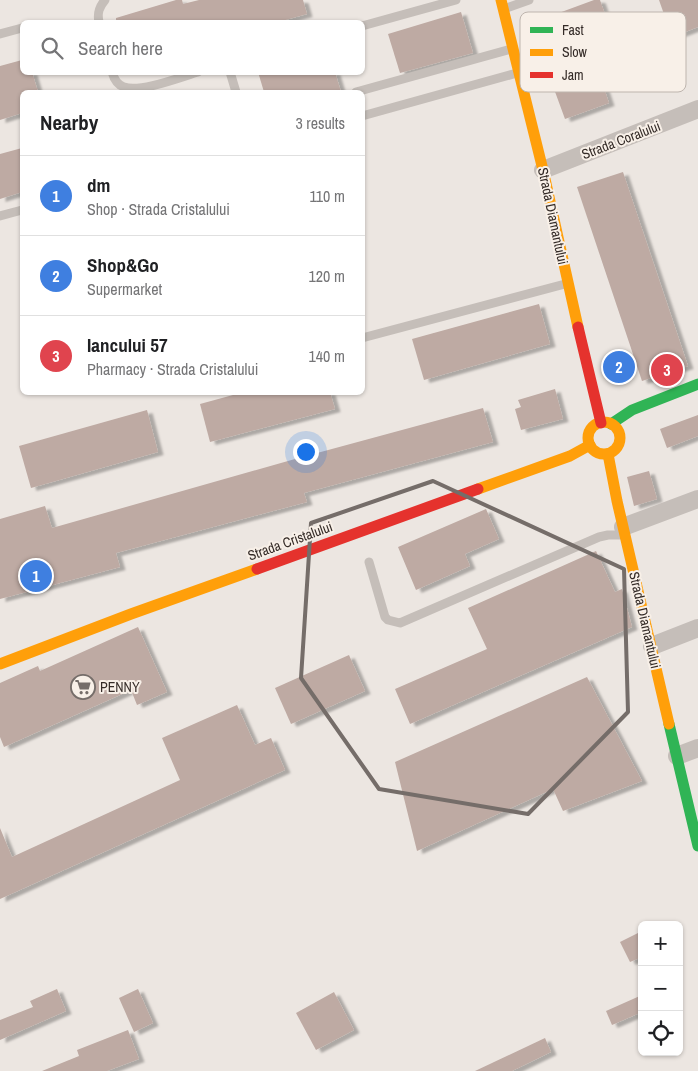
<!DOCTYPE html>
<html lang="en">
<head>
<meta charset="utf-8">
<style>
	:root { --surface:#fff; --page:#f6f6f6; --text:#202124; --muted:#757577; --line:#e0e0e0; --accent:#756d69 }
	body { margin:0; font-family:"Archivo Narrow",sans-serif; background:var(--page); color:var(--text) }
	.controls { position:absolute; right:15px; bottom:15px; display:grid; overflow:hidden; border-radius:8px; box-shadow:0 1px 4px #0004 }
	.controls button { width:45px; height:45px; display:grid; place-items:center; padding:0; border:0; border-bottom:1px solid var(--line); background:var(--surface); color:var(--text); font:25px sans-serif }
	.you { position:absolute; left:305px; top:451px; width:18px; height:18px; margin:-12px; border:4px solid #fff; border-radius:50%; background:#1a73e8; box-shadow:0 0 0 8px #1a73e833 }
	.badge { display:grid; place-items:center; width:32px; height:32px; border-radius:50%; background:var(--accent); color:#fff; font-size:16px; font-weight:700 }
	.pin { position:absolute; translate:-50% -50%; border:2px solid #fff; box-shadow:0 1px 5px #0006 }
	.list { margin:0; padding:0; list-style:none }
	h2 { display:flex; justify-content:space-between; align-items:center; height:65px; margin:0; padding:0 20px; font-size:21px }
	h2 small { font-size:16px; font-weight:400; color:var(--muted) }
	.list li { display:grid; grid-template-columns:32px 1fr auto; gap:15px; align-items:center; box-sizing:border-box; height:80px; padding:0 20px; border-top:1px solid var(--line) }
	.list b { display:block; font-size:19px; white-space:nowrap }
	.list p { margin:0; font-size:16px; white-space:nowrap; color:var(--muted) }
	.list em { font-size:16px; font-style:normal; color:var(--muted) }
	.icon { flex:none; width:28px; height:28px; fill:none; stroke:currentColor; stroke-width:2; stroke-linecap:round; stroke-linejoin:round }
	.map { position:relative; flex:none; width:698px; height:1071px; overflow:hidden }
	.search { position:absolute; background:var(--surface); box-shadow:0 1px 4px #0004; left:20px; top:20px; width:345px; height:55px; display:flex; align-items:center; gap:12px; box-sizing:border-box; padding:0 18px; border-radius:8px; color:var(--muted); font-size:19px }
	.panel { position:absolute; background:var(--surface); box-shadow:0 1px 4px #0004; left:20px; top:90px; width:345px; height:305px; border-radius:8px }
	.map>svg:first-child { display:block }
	.building { fill:#beaaa3; filter:url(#shadow) }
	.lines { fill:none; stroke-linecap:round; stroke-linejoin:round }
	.lane { stroke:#c5beb9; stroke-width:9 }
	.street { stroke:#c5beb9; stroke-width:18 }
	.fast { stroke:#30b455; stroke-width:11 }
	.slow { stroke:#ff9f0a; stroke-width:11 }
	.jam { stroke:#e5322d; stroke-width:11 }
	.marked { fill:none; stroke:#756d69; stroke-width:4; stroke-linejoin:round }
	.labels { text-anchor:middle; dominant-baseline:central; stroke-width:4; stroke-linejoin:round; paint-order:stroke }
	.street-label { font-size:14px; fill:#352c28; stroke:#f8f0e8 }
	.poi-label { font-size:14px; fill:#352c28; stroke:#f8f0e8; text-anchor:start }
	.key { fill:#f8f0e8; stroke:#beb5ae; stroke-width:1 }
	.key-label { font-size:14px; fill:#352c28 }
</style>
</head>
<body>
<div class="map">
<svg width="698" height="1071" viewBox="0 0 698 1071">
	<defs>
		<filter id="shadow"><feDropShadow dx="5.5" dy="3" stdDeviation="1" flood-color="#0004"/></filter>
	</defs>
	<rect width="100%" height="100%" fill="#ece6e1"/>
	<g class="building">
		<path d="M176,0H182L183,4L199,0H303L307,14L278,22H116V18Z"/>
		<path d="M594,0H600L621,61L598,70L609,103L565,119L539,48L565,39L556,14Z"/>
		<path d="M659,0H698V27L672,37Z"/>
		<path d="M461,12L473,53L400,73L388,34Z"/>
		<path d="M22,60V72H32L38,92H22V113L0,120V66Z"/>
		<path d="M258,72H335L341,92H264Z"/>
		<path d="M22,148V192L0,199V154Z"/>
		<path d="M623,172L688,366L642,381L577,187Z"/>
		<path d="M539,304L550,344L424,380L412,339Z"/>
		<path d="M555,389L563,419L521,430L515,409L521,407L518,400Z"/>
		<path d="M244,392H330L335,409L210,442L200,404Z"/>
		<path d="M483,408L493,442L304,493L307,502L116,553L120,567L0,599V519L45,506L52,528L295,459Z"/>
		<path d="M147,410L158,452L31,488L19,446Z"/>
		<path d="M698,415V436L667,448L660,429Z"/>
		<path d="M649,471L657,499L634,506L627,477Z"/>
		<path d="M486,509L499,539L465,554L470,566L416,590L398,547Z"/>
		<path d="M596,551L615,592L622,589L632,627L410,724L395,689L487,649L468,608Z"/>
		<path d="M138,627L167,692L137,705L131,690L4,747L0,737V683L38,666L40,671Z"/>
		<path d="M349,655L365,691L291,724L275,688Z"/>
		<path d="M587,677L642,781L563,811L553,789L417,851L395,762Z"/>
		<path d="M237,705L255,745L271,738L285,770L0,899V828L12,857L180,780L162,738Z"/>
		<path d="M642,931V957L630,962L620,942Z"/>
		<path d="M57,989L66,1011L0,1040V1020L33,1007L30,1001Z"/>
		<path d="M138,989L153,1023L134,1032L119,998Z"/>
		<path d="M334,992L354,1030L316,1050L296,1013Z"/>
		<path d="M642,995V1012L612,1025L606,1011Z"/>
		<path d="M128,1030L139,1059L107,1071H42L79,1056L77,1050Z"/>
		<path d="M545,1038L551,1052L512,1071H475Z"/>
	</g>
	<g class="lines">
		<g class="lane">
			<path d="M504,9L529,0"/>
			<path d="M99,22C97,13 99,7 105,0"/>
			<path d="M362,26L456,0"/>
			<path d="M0,34L22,28"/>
			<path d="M112,72C114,79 117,85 124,87C140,93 181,77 198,72"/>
			<path d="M230,72L236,92"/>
			<path d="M356,92L511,49"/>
			<path d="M362,116L517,73"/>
			<path d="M0,216L22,210"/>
			<path d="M362,338L565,284"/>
			<path d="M369,562L385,617L388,620L400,623L599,537L608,535H622"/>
		</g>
		<g class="street">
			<path d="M543,170L698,109"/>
			<path d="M623,527L698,499"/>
			<path d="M652,646L698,628"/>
			<path d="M677,756L698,748"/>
		</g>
		<g class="fast">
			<path d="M611,424L632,410L698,384"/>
			<path d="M669,724L698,846"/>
		</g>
		<g class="slow">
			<path d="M501,0L543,170L578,327"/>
			<circle cx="604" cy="438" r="16"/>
			<path d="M608,454L617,501L669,724"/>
			<path d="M478,489L570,456L590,445"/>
			<path d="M0,664L131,614L257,569"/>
		</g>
		<g class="jam">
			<path d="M578,327L601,423"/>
			<path d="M257,569L478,489"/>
		</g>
	</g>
	<path class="marked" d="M433,481L624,569L628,712L528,814L379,789L301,678L311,523Z"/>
	<defs>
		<symbol id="supermarket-ring" viewBox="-11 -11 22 22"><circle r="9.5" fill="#f8f0e8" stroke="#756d69" stroke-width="1.5"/><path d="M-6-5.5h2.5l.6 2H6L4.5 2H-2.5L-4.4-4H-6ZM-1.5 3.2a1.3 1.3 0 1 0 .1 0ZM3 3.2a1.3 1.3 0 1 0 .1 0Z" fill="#756d69"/></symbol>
	</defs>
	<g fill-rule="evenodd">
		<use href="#supermarket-ring" x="69" y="673" width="28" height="28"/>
	</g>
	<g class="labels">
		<g class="street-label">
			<text transform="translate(621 140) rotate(-21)">Strada Coralului</text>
			<text transform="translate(553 216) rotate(78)">Strada Diamantului</text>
			<text transform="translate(290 541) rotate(-20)">Strada Cristalului</text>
			<text transform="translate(645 620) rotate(77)">Strada Diamantului</text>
		</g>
		<g class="poi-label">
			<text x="100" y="687">PENNY</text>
		</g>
	</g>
	<rect x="520" y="12" width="166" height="80" rx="8" class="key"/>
	<rect x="530" y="27" width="23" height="6" fill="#30b455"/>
	<rect x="530" y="49" width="23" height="7" fill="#ff9f0a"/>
	<rect x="530" y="72" width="23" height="6" fill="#e5322d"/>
	<g class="key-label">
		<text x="562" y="35">Fast</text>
		<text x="562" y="57">Slow</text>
		<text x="562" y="80">Jam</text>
	</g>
</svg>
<div class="controls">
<button>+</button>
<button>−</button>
<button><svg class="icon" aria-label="locate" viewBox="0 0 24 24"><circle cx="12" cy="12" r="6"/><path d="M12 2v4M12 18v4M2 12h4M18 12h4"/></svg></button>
</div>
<div class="you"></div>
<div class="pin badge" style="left:36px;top:576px;background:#3f7fe0">1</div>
<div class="pin badge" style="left:619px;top:367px;background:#3f7fe0">2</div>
<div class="pin badge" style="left:667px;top:370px;background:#e0444e">3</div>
<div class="search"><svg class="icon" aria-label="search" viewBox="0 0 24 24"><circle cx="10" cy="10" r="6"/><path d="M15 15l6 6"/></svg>Search here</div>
<section class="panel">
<h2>Nearby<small>3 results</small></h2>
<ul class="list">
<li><span class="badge" style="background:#3f7fe0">1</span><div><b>dm</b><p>Shop · Strada Cristalului</p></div><em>110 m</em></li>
<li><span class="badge" style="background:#3f7fe0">2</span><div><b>Shop&amp;Go</b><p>Supermarket</p></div><em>120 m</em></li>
<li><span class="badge" style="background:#e0444e">3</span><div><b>Iancului 57</b><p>Pharmacy · Strada Cristalului</p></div><em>140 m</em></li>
</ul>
</section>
</div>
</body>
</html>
